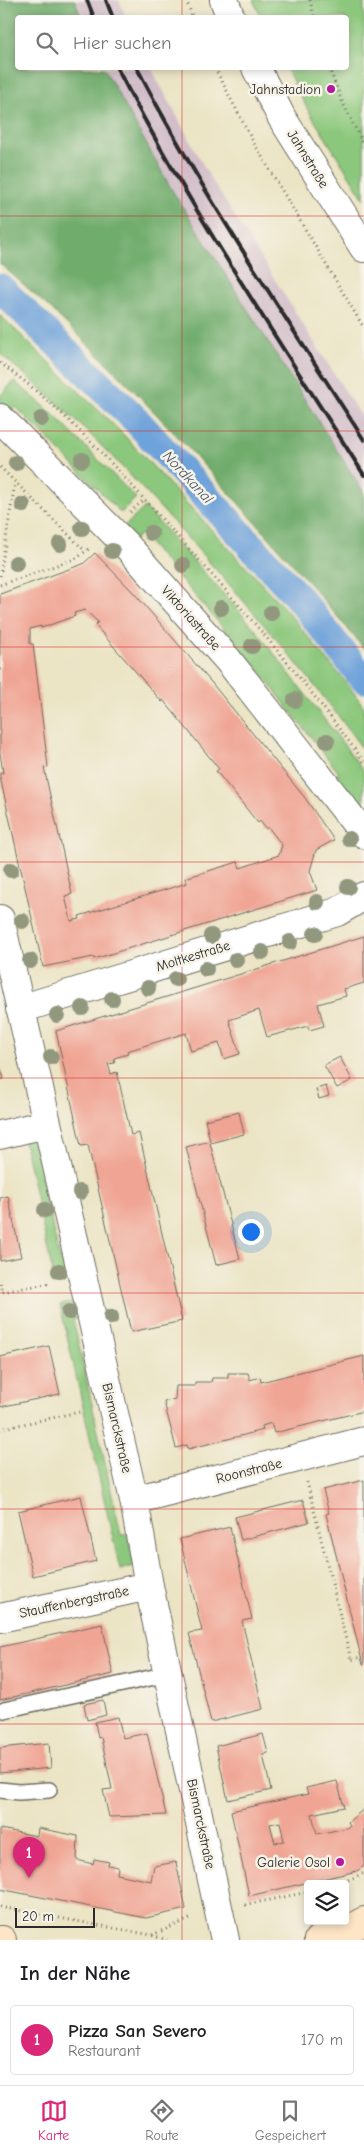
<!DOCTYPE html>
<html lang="de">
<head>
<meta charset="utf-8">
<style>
	:root { --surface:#fff; --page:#f2f2f2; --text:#202124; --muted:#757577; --line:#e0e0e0; --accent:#db2777 }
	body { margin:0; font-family:"Comic Neue",sans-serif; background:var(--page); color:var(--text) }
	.controls { position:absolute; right:15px; bottom:15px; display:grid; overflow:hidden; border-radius:5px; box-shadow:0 2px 8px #0003 }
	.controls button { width:45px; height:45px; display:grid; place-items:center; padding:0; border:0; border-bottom:1px solid var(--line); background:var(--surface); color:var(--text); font:25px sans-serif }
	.scale { position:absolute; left:15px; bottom:12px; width:80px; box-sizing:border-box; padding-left:5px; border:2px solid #2b2b2b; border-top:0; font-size:14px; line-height:18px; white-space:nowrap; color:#2b2b2b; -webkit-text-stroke:4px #f7f3e8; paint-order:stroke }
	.you { position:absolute; left:250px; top:1231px; width:18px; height:18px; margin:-12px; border:4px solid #fff; border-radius:50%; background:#1a73e8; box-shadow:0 0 0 8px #1a73e833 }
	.badge { display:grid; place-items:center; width:32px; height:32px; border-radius:50%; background:var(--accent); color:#fff; font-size:16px; font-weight:700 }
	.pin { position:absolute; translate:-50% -41px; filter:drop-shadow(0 1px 2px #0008) }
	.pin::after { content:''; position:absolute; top:26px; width:18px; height:15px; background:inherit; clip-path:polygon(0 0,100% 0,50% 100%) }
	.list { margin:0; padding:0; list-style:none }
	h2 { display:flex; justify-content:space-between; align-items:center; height:65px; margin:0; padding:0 20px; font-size:21px }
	h2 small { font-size:16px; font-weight:400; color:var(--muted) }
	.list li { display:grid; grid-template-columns:32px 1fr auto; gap:15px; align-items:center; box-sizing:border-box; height:70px; margin:0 10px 10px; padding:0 10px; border:1px solid var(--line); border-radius:5px }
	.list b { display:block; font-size:19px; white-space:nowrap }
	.list p { margin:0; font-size:16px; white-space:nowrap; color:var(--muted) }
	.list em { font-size:16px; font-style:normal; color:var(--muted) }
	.icon { flex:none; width:28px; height:28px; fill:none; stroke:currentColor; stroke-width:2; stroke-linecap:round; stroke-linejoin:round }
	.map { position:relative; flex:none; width:364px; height:1940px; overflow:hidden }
	.search { position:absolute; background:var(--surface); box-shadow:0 2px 8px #0003; left:15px; right:15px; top:15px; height:55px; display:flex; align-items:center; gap:12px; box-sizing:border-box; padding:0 18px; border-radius:5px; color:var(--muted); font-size:19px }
	.sheet { height:145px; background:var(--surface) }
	nav { display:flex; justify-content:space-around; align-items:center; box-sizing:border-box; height:70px; border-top:1px solid var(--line); background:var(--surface); font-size:14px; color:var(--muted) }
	nav a { display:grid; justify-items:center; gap:2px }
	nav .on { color:var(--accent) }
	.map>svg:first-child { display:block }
	.industrial { fill:#d1bdc9 }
	.green { fill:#8bc77c; stroke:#5b7954 }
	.forest { fill:#70ac6c; stroke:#4e6c4c }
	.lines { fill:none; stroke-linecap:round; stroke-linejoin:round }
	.canal { stroke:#6ea2da; stroke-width:29 }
	.building { fill:#f0a594; fill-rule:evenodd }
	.service-casing { stroke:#6e6c61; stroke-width:18 }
	.minor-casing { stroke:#6e6c61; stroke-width:30 }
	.secondary-casing { stroke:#6e6c61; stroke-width:30 }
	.path { stroke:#6e6c61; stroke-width:3; stroke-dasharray:1 4; stroke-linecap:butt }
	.service { stroke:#fff; stroke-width:15 }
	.minor { stroke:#fff; stroke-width:28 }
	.secondary { stroke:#fde5c5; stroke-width:28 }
	.rail { stroke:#2b2b2b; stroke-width:4 }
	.tree { fill:#91987e }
	.grid { fill:none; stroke:#d62828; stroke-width:1; stroke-opacity:0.55 }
	.poi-dot { fill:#b5179e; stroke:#f7f3e8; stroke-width:2 }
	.labels { text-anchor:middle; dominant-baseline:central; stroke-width:5; stroke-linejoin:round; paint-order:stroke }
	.poi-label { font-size:14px; fill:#2b2b2b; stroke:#f7f3e8; text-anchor:end }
	.street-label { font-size:14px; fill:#2b2b2b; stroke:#f7f3e8 }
	.water-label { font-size:15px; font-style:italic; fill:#425568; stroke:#f7f3e8 }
</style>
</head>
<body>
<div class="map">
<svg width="364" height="1940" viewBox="0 0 364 1940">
	<rect width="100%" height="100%" fill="#f7f3e8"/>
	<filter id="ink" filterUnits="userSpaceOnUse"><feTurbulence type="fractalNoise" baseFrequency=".02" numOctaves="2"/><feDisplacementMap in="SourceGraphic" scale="10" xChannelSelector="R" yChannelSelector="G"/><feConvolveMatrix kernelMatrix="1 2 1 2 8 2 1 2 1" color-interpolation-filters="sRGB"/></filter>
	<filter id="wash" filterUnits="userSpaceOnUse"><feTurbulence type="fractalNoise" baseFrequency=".0096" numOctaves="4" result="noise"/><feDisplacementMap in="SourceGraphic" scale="20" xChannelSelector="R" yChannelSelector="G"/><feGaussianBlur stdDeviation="1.12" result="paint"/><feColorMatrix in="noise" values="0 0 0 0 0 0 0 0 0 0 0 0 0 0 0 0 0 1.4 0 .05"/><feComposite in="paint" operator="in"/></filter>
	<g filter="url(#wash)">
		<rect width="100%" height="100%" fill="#ebe4c5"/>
		<g class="industrial">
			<path d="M75,0H119L126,17H81Z"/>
			<path d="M104,68H151L208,174L364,421V493L172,190Z"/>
		</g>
		<g class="green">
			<path d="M253,0H364V199L308,110L286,68H346V18L261,17Z"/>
			<path d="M0,315L121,432L286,610L349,686L364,707V751C314,681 258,617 201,553C138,482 74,413 0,354Z"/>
			<path d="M14,381L50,411L136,498L121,513L16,407L10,413L0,404V396Z"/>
			<path d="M145,507L256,630L364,771V815L332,779L339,773L240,647L141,534L134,540L123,528Z"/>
			<path d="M28,1140C43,1145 44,1154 48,1168L40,1170L60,1260L68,1259L73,1280L55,1284L24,1141Z"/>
			<path d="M76,1302L80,1317L73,1319L121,1535H128L134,1566L120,1570L60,1305Z"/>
		</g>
		<path class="forest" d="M0,0H75L81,17L18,18V68H104L172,190L364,493V649C318,592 269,537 220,483C150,406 79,331 0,264Z"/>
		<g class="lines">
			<path class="canal" d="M0,288L134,418L297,596L364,679"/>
		</g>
		<g id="blocks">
			<g class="building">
				<path d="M95,553L133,592L211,682L305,798L334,840L316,850L310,871L317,890L94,959L93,957L43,967L0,777V773H3L0,753V594L83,564ZM85,610L98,622L95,625L162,702L163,700L174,713L219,769L216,771L258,823L260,821L266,829L268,827L282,845L279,855L240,868L238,862L185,878L187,883L79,916L80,919L71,921L65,896L72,894L44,768L48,767L33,644H30V629L41,626V628L75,616L74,613Z"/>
				<path d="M364,936V983L344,989L346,996L318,1004L324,1026L309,1030L308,1026L267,1037L259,1010L229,1020L240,1054L224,1059L219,1043L191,1051L186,1033L127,1051L128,1054L114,1058L115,1063L108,1064L111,1074L117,1072L131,1135L139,1133L182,1321L131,1332L88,1145L81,1146L56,1031Z"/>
				<path d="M340,1057L352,1080L337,1088L324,1065Z"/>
				<path d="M0,1066L4,1079L0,1080Z"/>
				<path d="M326,1086L329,1096L319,1099L316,1089Z"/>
				<path d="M239,1112L244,1134L210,1143L240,1259L216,1265L186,1147L210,1141L205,1120Z"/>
				<path d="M8,1196L21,1257L0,1261V1198Z"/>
				<path d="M49,1346L60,1394L0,1407V1357Z"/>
				<path d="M364,1356V1411L274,1433L271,1423L262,1426L263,1430L244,1435L188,1449L187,1445L176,1448L164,1402L175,1399L176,1386H195V1382H211L212,1378H228V1373H248L250,1380L260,1377L261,1382Z"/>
				<path d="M364,1480V1665H363L326,1514L329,1513L323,1490Z"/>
				<path d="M81,1496L96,1561L33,1576L18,1511Z"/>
				<path d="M303,1500L309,1522L241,1540L235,1517Z"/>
				<path d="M230,1527L252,1619L242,1621L263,1709L211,1722L189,1633L202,1631L180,1539Z"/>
				<path d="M102,1624L113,1674L0,1700V1647Z"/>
				<path d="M103,1700L106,1715L87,1720L84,1704Z"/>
				<path d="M118,1717L123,1738L147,1733L166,1815L109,1817L103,1790L112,1789L101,1737L98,1738L95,1722Z"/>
				<path d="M263,1734L268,1753L263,1755L271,1790L228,1800L216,1746Z"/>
				<path d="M49,1743L51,1768L0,1773V1748Z"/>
				<path d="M337,1781L344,1807L312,1814L317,1834L347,1828L350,1825L348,1822L364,1809V1866L357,1871L249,1896L231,1811L308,1794L306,1788ZM280,1822L284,1841L275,1843L270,1824Z"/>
				<path d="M38,1828L78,1836L77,1860L93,1864L94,1859L109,1862L108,1865L118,1867L117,1874L151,1881L154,1866L176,1862L186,1909L146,1918L0,1889V1829L37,1836Z"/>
			</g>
		</g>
	</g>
	<g filter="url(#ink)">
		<use href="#blocks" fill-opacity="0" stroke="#6e6c61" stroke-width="1"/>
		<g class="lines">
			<defs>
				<g id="service">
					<path d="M4,1710L168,1674"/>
					<path d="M0,1790L19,1792L49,1790"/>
				</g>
				<g id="minor">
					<path d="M224,0L231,18"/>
					<path d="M256,68L282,118L364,248"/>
					<path d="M0,418L127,546L228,660L364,834"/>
					<path d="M0,919L134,1500L149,1586L225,1940"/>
					<path d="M20,1009L337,912L364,896"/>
					<path d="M0,1135L46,1124"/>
					<path d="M134,1500L364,1441"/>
					<path d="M0,1618L149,1586"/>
				</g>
				<g id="secondary">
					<path d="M0,1940H2"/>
					<path d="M318,1940L348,1930L364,1921"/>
				</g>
			</defs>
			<use href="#service" class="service-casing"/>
			<use href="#minor" class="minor-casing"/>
			<use href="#secondary" class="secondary-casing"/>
			<g class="path">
				<path d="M186,0L193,18"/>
				<path d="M310,0L314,18"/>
				<path d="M215,68L252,140L364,328"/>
				<path d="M329,68L341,99L364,146"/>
				<path d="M0,363C64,408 118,470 171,529C239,604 305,680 364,762"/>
				<path d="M0,467L85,551"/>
				<path d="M130,512L145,499"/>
				<path d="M0,576L15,483"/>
				<path d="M0,585L77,558L90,548"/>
				<path d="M0,1283L2,1292L51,1283"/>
				<path d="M0,1429L79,1412"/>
				<path d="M307,1482L351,1660L361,1657"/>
				<path d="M339,1884L364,1873"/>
				<path d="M245,1905L308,1892"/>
				<path d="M0,1907L151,1935L167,1940"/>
				<path d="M152,1935L192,1918"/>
			</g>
			<use href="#service" class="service"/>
			<use href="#minor" class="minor"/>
			<use href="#secondary" class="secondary"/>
			<g class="rail">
				<path d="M87,0L94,18"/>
				<path d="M106,0L113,18"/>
				<path d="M117,68C190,209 279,341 364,475"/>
				<path d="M137,68C204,197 286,318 364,440"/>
			</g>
		</g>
		<g class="tree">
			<circle cx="41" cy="419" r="8"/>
			<circle cx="82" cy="460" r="8"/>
			<circle cx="16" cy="463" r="8"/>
			<circle cx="23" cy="505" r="8"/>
			<circle cx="82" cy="528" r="8"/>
			<circle cx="151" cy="533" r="8"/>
			<circle cx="60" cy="544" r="8"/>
			<circle cx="112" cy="551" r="8"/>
			<circle cx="16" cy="563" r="8"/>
			<circle cx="183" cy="565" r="8"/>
			<circle cx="221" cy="608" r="8"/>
			<circle cx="271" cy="613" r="8"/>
			<circle cx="252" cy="646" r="8"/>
			<circle cx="295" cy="700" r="8"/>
			<circle cx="327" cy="741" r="8"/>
			<circle cx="349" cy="839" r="8"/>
			<circle cx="11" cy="870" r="8"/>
			<circle cx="348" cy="887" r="8"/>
			<circle cx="317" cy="902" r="8"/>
			<circle cx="22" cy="921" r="8"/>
			<circle cx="315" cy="934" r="8"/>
			<circle cx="211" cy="936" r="8"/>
			<circle cx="290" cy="942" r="8"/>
			<circle cx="262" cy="952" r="8"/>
			<circle cx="236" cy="960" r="8"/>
			<circle cx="30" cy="961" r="8"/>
			<circle cx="206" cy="969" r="8"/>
			<circle cx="176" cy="979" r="8"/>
			<circle cx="148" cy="988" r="8"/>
			<circle cx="112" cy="999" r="8"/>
			<circle cx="82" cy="1008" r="8"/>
			<circle cx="57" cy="1015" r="8"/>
			<circle cx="51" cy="1057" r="8"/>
			<circle cx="80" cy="1192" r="8"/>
			<circle cx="45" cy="1210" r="8"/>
			<circle cx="59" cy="1271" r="8"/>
			<circle cx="69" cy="1312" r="8"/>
			<circle cx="111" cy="1317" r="8"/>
		</g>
	</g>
	<path class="grid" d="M182,0V18M182,68V1940M0,216H364M0,431H364M0,647H364M0,862H364M0,1078H364M0,1293H364M0,1509H364M0,1724H364"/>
	<g class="poi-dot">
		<circle cx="331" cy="89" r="5"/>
		<circle cx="340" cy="1862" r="5"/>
	</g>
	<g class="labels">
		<g class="poi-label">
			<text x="321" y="89">Jahnstadion</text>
			<text x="330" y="1862">Galerie Osol</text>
		</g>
		<g class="street-label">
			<text transform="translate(308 159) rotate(58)">Jahnstraße</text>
			<text transform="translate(191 618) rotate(48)">Viktoriastraße</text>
			<text transform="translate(193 956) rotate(-17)">Moltkestraße</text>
			<text transform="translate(117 1428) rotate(77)">Bismarckstraße</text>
			<text transform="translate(249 1471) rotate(-14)">Roonstraße</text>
			<text transform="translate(74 1602) rotate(-12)">Stauffenbergstraße</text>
			<text transform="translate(201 1824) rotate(78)">Bismarckstraße</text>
		</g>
		<g class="water-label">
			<text transform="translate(188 477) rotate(47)">Nordkanal</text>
		</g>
	</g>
</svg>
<div class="controls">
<button><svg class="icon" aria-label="layers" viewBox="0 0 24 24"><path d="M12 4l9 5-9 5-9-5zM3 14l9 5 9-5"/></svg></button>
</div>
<div class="scale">20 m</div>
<div class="you"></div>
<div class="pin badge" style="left:29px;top:1878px">1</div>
<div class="search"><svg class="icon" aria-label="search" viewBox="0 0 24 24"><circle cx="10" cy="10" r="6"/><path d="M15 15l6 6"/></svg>Hier suchen</div>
</div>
<section class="sheet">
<h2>In der Nähe<small></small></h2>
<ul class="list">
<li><span class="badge">1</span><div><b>Pizza San Severo</b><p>Restaurant</p></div><em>170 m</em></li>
</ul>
</section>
<nav>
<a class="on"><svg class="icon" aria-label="map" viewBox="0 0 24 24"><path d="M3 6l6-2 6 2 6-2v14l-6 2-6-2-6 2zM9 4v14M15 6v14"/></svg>Karte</a>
<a><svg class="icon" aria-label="directions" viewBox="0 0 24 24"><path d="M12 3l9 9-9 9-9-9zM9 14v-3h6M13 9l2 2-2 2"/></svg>Route</a>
<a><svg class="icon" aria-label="saved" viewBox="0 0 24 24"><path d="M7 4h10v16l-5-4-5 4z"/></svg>Gespeichert</a>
</nav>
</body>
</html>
